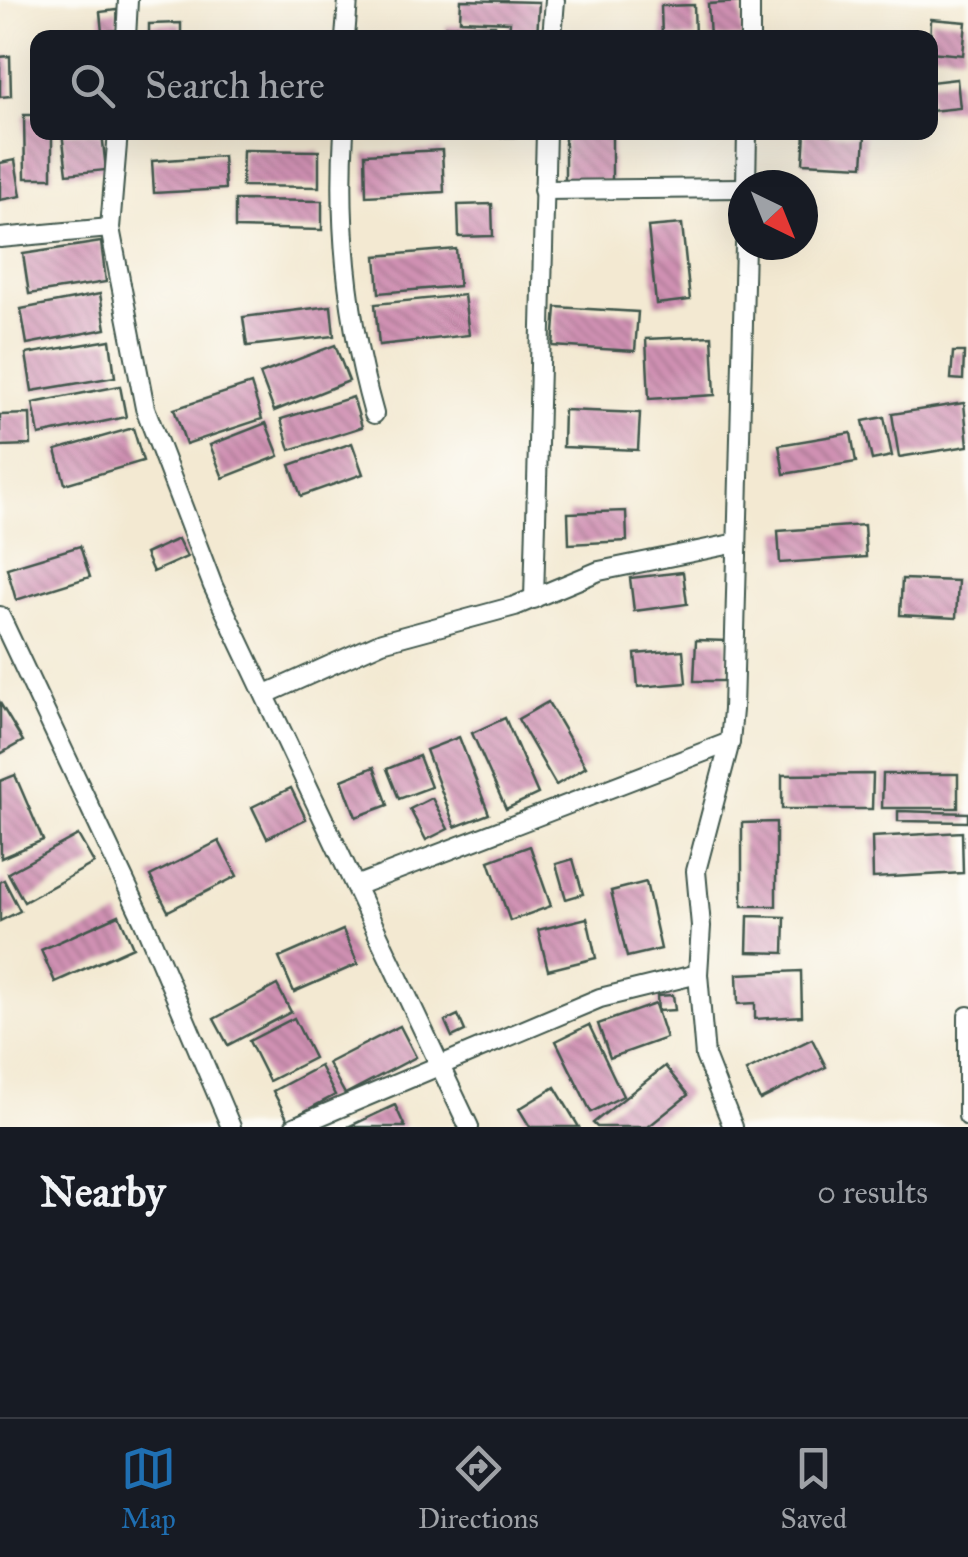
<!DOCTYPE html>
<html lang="en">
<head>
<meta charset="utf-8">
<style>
	:root { --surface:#171b24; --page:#20242c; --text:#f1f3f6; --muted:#9ea1a6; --line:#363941; --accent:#1f6fb2 }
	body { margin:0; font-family:"IM FELL Great Primer",serif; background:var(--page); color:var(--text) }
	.compass { position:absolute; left:728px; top:170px; width:90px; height:90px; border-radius:50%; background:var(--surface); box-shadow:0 10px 40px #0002; rotate:137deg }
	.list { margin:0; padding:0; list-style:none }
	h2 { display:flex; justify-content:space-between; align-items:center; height:130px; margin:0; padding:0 40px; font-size:42px }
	h2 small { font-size:32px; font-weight:400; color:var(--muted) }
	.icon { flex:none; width:55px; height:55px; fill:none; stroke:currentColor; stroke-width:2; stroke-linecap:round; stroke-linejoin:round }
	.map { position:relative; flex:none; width:968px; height:1127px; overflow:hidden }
	.search { position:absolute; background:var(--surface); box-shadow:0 10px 40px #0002; left:30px; right:30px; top:30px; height:110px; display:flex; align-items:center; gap:25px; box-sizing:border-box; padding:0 35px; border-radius:20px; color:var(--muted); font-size:38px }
	.sheet { height:290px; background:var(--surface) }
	nav { display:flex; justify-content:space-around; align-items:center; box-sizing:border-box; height:140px; border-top:2px solid var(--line); background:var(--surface); font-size:28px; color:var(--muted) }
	nav a { display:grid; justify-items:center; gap:5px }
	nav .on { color:var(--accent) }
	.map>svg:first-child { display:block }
	.building { fill:url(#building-back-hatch) }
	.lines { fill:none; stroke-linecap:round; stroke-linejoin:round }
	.street-casing { stroke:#3f574c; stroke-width:22 }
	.street { stroke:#fff; stroke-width:18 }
</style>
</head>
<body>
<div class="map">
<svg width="968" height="1127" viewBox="0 0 968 1127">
	<defs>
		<pattern id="building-back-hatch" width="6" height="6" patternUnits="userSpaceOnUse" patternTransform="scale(2.5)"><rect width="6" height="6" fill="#d091b3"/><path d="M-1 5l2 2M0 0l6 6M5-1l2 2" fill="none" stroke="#a87892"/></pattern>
	</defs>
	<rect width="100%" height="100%" fill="#fdfcf7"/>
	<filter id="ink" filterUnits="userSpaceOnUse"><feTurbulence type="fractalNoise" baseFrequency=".01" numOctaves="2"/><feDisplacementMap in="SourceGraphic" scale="20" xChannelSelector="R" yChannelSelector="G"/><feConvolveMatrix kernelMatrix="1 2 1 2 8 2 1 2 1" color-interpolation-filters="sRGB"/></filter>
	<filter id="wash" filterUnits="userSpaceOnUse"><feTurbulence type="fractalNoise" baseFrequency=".0048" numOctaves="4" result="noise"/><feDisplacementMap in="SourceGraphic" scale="40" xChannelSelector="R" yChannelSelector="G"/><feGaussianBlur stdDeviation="2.25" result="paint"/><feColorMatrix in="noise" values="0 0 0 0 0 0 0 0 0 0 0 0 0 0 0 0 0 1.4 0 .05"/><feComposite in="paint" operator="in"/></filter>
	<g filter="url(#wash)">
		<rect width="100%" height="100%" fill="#f3e9d2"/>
		<g id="blocks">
			<g class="building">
				<path d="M461,0L539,2L537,38H509L510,22L460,20Z"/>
				<path d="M740,2L743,38H710L708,4Z"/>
				<path d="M694,5L695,38H662L661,6Z"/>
				<path d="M117,10L119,30L102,32L100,12Z"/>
				<path d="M931,19L966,22L963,55L930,52Z"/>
				<path d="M181,23V38H149V24Z"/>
				<path d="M495,25V38H446V26Z"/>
				<path d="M10,56L11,96L0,97V57Z"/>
				<path d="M957,79L960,108L930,111V82Z"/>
				<path d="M24,115H38V132H52V178H25Z"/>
				<path d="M62,132H102L106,170L67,174Z"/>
				<rect x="444" y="132" width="86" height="5"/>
				<path d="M565,132H612V181L565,182Z"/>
				<path d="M805,133L865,136L863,166L803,163Z"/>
				<path d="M243,150L319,151V187L242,186Z"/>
				<path d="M442,150L444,192L366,196L365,154Z"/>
				<path d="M223,156L225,189L154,193L152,161Z"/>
				<path d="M15,160L21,196L0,200V163Z"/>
				<path d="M235,200L322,201V230L235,228Z"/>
				<path d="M492,204L493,236L459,237L458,205Z"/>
				<path d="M682,224L690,300L656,304L648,227Z"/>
				<path d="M101,242L106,282L29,294L23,254Z"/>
				<path d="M456,249L459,286L379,293L376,256Z"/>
				<path d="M100,294L106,329L27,344L21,309Z"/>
				<path d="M464,295L469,335L379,345L375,304Z"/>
				<path d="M331,306L334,336L247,346L243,317Z"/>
				<path d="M556,307L638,312L635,351L553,346Z"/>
				<path d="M712,336L715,395L649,399L646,339Z"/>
				<path d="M110,340L115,377L32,391L26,354Z"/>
				<path d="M335,345L349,381L274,411L260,374Z"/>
				<path d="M953,352H964L963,380L951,379Z"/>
				<path d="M251,384L262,419L186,444L174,409Z"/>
				<path d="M120,386L126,417L39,435L33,403Z"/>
				<path d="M353,397L362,427L290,450L281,419Z"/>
				<path d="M964,403L968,446L899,457L892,414Z"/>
				<path d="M564,410L640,413L638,450L563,447Z"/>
				<path d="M30,414L31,445L0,446V415Z"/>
				<path d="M884,417L892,456L872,460L863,421Z"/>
				<path d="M266,423L279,456L223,478L210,445Z"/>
				<path d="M133,428L143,461L65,484L56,450Z"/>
				<path d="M851,433L856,462L784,474L779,445Z"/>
				<path d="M352,443L363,474L301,496L290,465Z"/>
				<path d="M626,511L627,541L569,544L568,513Z"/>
				<path d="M864,525L866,557L780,563L778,531Z"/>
				<path d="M178,539L187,557L153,572L145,554Z"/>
				<path d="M80,546L90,577L16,600L7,568Z"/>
				<path d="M683,572L687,604L634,611L630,578Z"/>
				<path d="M902,579L958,581L956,618L900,615Z"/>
				<path d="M696,640L727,641L726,681H694Z"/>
				<path d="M683,650L686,683L638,687L635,654Z"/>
				<path d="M548,702L586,767L556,785L518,719Z"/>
				<path d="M0,703L23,741L0,754Z"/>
				<path d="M505,718L538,794L506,809L472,733Z"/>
				<path d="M459,737L489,814L455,827L426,750Z"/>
				<path d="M419,756L431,787L399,799L387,769Z"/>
				<path d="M374,767L388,805L356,817L342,780Z"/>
				<path d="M873,774L872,809H782V775Z"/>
				<path d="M883,774H958V808H882Z"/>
				<path d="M15,775L43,840L1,858L0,781Z"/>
				<path d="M291,788L306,819L267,838L252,807Z"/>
				<path d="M432,798L448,829L426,840L410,809Z"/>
				<path d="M898,811L968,813V822L898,821Z"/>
				<path d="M776,822V906H742V823Z"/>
				<path d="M962,832L963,873L873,878L872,837Z"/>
				<path d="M78,835L94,863L24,902L8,873Z"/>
				<path d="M219,841L237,876L168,911L150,876Z"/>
				<path d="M530,846L551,906L510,921L489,861Z"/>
				<path d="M573,859L583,894L566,899L556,864Z"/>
				<path d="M4,880L20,911L0,921V882Z"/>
				<path d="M646,882L661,949L627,957L611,891Z"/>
				<path d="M119,915L133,947L55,982L41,950Z"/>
				<path d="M748,916L785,917L784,953L747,952Z"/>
				<path d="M587,918L596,958L548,970L538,930Z"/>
				<path d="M343,930L358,964L294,992L279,958Z"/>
				<path d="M801,971L802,1016L755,1019V1003L738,1004L737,974Z"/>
				<path d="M277,985L291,1012L228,1045L214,1019Z"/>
				<path d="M673,995L675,1010L658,1011L657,996Z"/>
				<path d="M655,1004L666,1038L610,1058L598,1024Z"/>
				<path d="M458,1015L465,1031L452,1037L445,1021Z"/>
				<path d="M294,1018L314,1058L269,1081L249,1041Z"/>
				<path d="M589,1025L623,1096L591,1112L556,1041Z"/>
				<path d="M400,1026L416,1057L345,1094L328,1063Z"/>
				<path d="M812,1039L826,1067L760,1100L746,1071Z"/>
				<path d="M320,1066L335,1095L288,1120L273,1091Z"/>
				<path d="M665,1066L688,1095L648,1127H597L593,1123Z"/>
				<path d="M555,1087L579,1127H530L519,1109Z"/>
				<path d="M395,1105L405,1127H348Z"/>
			</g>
		</g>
	</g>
	<g filter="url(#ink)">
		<use href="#blocks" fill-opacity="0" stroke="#3f574c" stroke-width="2.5"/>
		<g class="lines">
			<defs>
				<g id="street">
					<path d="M126,38L128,0"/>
					<path d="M345,38L348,0"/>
					<path d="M552,38L555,0"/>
					<path d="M750,38V0"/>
					<path d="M118,132L110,228L145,408L213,586L469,1127"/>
					<path d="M344,132C338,227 348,322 374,414"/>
					<path d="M746,185L747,132"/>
					<path d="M543,190L743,188"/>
					<path d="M0,238L110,228"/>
					<path d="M534,599L546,132"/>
					<path d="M0,616L143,920L231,1127"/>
					<path d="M266,694L382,642L515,606L599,571L737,543"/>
					<path d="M358,885L730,742"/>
					<path d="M698,974L705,1056L733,1127"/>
					<path d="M968,1016V1116"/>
					<path d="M294,1127L600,998L698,974L701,926L696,871L730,742L733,710L745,245"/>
				</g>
			</defs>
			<use href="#street" class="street-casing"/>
			<use href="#street" class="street"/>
		</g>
	</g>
</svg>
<svg class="compass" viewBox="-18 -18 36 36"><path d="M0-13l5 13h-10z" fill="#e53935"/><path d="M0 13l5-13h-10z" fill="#9ea1a6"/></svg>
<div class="search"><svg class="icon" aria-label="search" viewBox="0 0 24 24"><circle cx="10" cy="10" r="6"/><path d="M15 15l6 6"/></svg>Search here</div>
</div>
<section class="sheet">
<h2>Nearby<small>0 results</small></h2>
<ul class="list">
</ul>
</section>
<nav>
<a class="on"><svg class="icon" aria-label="map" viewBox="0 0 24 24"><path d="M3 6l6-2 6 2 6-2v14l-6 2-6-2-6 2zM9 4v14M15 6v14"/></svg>Map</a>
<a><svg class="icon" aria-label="directions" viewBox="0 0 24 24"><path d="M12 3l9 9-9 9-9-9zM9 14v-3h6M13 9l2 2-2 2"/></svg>Directions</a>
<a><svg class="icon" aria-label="saved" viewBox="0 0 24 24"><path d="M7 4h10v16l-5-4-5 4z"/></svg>Saved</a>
</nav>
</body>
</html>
